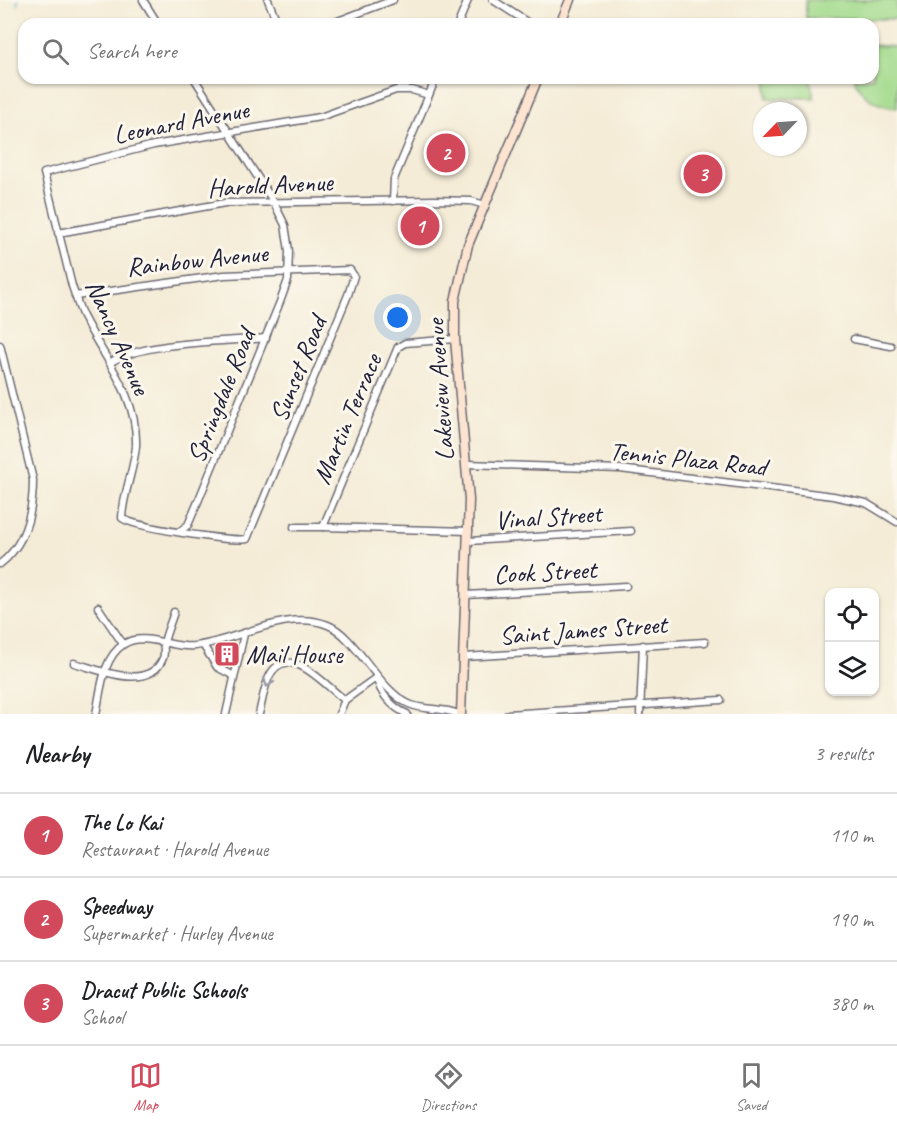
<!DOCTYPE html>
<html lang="en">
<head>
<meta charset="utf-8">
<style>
	:root { --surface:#fff; --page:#f6f6f6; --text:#202124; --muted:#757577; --line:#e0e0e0; --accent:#d1495b }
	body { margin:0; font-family:Caveat,sans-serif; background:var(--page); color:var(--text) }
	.controls { position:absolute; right:18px; bottom:18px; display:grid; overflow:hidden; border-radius:12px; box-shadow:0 2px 4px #0004 }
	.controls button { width:54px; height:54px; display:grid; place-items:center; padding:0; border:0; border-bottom:2px solid var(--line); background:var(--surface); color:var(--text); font:30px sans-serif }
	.compass { position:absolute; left:753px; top:102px; width:54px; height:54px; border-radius:50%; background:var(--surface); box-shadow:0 2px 4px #0004; rotate:245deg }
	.you { position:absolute; left:398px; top:318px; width:21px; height:21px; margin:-15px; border:4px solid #fff; border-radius:50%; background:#1a73e8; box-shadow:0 0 0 9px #1a73e833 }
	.badge { display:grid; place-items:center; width:39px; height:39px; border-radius:50%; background:var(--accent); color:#fff; font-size:20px; font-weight:700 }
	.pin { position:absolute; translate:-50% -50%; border:3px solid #fff; box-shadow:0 2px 6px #0006 }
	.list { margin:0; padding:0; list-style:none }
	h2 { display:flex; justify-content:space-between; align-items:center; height:78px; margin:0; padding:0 24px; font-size:26px }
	h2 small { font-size:20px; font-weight:400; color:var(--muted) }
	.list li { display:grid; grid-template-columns:39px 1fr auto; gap:18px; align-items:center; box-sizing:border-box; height:84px; padding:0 24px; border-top:2px solid var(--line) }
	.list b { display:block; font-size:22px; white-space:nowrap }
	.list p { margin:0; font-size:20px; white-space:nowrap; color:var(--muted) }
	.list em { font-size:20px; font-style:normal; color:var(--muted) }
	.icon { flex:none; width:33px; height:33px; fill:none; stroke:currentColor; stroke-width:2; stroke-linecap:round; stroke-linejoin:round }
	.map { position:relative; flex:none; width:897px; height:714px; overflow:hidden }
	.search { position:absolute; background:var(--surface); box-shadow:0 2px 4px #0004; left:18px; right:18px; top:18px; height:66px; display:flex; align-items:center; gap:15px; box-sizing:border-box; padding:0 21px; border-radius:18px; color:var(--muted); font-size:22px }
	.sheet { height:330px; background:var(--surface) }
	nav { display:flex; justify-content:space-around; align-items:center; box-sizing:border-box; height:84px; border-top:2px solid var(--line); background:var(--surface); font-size:16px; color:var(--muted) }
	nav a { display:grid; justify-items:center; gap:3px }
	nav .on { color:var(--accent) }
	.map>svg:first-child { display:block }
	.green { fill:#a2da8b; stroke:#627e63; stroke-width:1.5 }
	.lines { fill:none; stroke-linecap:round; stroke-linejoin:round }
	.stream { stroke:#42b0be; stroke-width:1.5 }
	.minor-casing { stroke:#6c6972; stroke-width:9 }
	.secondary-casing { stroke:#6c6972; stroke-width:11 }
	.minor { stroke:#fff; stroke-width:6 }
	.secondary { stroke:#fde4d1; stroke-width:8 }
	.oneway { stroke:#9c9ca7 }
	.labels { text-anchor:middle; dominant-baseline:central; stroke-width:6; stroke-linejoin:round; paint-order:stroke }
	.street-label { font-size:26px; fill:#22223b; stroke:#fbf7ec }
	.poi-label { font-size:26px; fill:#22223b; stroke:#fbf7ec; text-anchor:start }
</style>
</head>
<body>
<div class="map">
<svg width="897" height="714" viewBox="0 0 897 714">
	<rect width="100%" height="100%" fill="#fbf7ec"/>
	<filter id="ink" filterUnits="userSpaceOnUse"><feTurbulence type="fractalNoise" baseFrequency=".0167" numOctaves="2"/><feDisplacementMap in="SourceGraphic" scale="12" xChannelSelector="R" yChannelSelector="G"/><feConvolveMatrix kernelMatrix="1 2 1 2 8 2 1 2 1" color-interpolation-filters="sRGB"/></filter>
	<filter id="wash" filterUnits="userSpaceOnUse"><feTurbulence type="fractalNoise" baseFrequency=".008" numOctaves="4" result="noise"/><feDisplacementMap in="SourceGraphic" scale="24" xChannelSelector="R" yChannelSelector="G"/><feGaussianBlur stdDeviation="1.35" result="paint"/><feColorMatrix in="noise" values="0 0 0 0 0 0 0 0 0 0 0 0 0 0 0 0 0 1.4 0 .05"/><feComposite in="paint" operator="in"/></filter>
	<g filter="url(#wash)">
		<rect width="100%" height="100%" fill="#f4ecd7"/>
		<g class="green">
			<path d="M806,0H897V19L806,18Z"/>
			<path d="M873,45L897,47V108C877,106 861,98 854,78H873Z"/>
			<path d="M767,78H810L814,98H767Z"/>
		</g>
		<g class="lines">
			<path class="stream" d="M17,5L18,0"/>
		</g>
	</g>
	<g filter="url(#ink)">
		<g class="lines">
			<defs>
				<g id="minor">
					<path d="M143,0L158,24"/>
					<path d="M268,0L278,24"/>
					<path d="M493,0L530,24"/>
					<path d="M330,24L393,0"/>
					<path d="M458,24L468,0"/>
					<path d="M393,201L394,179L436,78"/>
					<path d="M58,233L225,203L434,200L471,201L485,205"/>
					<path d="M75,296L224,275L350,270L354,276L348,295L247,539C232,542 132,527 122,518C123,494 134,470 136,446C138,397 106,361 85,320C79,310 76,297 72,286L44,173L154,145L320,117L396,90H412L429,95"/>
					<path d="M455,339L405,343L398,347L323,527L469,531"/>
					<path d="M854,339L891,346"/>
					<path d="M0,345L33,480C33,511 26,544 0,564"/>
					<path d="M111,362C146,341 224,342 266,338"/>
					<path d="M467,464L620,469L833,496L866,503L897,522"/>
					<path d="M294,527H323"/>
					<path d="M180,531L188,525L197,504L280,302L288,280L289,251L285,225L273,201L194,78"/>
					<path d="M469,541L631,531"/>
					<path d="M466,595L626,586"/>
					<path d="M98,607L123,644"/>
					<path d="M203,645L217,667L234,676"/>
					<path d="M464,657L705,642"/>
					<path d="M74,663C98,669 149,693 163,658C165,654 163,648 164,643C166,633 171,622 174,612"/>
					<path d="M377,677C378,692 393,708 407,714"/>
					<path d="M96,714C101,691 102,658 124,644C144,631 173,649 195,646C237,641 286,608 328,625C356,636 378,690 409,704C424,711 442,707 458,714"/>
					<path d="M226,714L244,634"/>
					<path d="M259,714C262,702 264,688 269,677C288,639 326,687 345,700"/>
					<path d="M339,714L345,700L377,677"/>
					<path d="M508,714L721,700"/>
					<path d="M640,714L643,645"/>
				</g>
				<g id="secondary">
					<path d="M560,24L570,0"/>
					<path d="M461,714L469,500L455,339V301L468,245L538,78"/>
				</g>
			</defs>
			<use href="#minor" class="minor-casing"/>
			<use href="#secondary" class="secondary-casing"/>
			<use href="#minor" class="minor"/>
			<use href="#secondary" class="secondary"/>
		</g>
		<defs><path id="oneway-chevron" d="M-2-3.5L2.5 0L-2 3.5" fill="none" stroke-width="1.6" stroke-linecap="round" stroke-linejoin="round" transform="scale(1.5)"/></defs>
		<use class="oneway" href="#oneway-chevron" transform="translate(268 683) rotate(110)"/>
	</g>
	<defs>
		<symbol id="building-square" viewBox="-11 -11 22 22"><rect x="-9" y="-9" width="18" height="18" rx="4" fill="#d1495b" stroke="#fbf7ec"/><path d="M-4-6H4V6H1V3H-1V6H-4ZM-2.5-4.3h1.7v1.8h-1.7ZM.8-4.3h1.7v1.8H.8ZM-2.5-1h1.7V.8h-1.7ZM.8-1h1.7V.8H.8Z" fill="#fff"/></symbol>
	</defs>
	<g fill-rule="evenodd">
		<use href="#building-square" x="212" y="639" width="30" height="30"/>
	</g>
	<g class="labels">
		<g class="street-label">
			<text transform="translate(181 122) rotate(-11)">Leonard Avenue</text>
			<text transform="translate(270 185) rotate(-3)">Harold Avenue</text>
			<text transform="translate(197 260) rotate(-6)">Rainbow Avenue</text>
			<text transform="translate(118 337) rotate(66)">Nancy Avenue</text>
			<text transform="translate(298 369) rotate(-68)">Sunset Road</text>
			<text transform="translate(440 390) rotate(-94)">Lakeview Avenue</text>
			<text transform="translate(221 396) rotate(-68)">Springdale Road</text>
			<text transform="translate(347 419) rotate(-67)">Martin Terrace</text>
			<text transform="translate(688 459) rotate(6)">Tennis Plaza Road</text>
			<text transform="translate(548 517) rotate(-4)">Vinal Street</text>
			<text transform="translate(545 572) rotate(-3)">Cook Street</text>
			<text transform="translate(583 630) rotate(-4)">Saint James Street</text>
		</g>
		<g class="poi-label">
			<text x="246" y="654">Mail House</text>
		</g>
	</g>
</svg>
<div class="controls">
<button><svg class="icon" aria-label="locate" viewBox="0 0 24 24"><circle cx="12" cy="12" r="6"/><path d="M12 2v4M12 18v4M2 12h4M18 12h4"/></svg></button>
<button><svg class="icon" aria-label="layers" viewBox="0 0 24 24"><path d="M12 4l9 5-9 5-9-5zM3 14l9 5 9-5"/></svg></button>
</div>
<svg class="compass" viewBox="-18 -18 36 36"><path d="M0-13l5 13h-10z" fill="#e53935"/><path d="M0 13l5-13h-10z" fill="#757577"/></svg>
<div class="you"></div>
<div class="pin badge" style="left:420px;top:226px">1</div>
<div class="pin badge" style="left:446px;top:153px">2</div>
<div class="pin badge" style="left:703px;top:174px">3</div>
<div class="search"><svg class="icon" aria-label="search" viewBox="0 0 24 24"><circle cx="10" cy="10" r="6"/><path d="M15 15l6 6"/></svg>Search here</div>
</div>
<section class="sheet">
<h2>Nearby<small>3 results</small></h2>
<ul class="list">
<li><span class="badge">1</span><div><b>The Lo Kai</b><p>Restaurant · Harold Avenue</p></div><em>110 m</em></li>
<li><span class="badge">2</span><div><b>Speedway</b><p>Supermarket · Hurley Avenue</p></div><em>190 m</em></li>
<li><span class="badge">3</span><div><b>Dracut Public Schools</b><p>School</p></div><em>380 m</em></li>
</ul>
</section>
<nav>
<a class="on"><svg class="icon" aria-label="map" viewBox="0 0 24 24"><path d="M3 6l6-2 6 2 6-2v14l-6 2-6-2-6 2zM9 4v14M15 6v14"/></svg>Map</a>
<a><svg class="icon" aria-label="directions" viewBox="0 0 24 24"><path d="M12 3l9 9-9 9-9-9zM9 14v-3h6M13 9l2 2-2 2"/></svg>Directions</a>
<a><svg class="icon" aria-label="saved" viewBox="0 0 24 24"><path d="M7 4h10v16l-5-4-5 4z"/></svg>Saved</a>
</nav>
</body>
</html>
